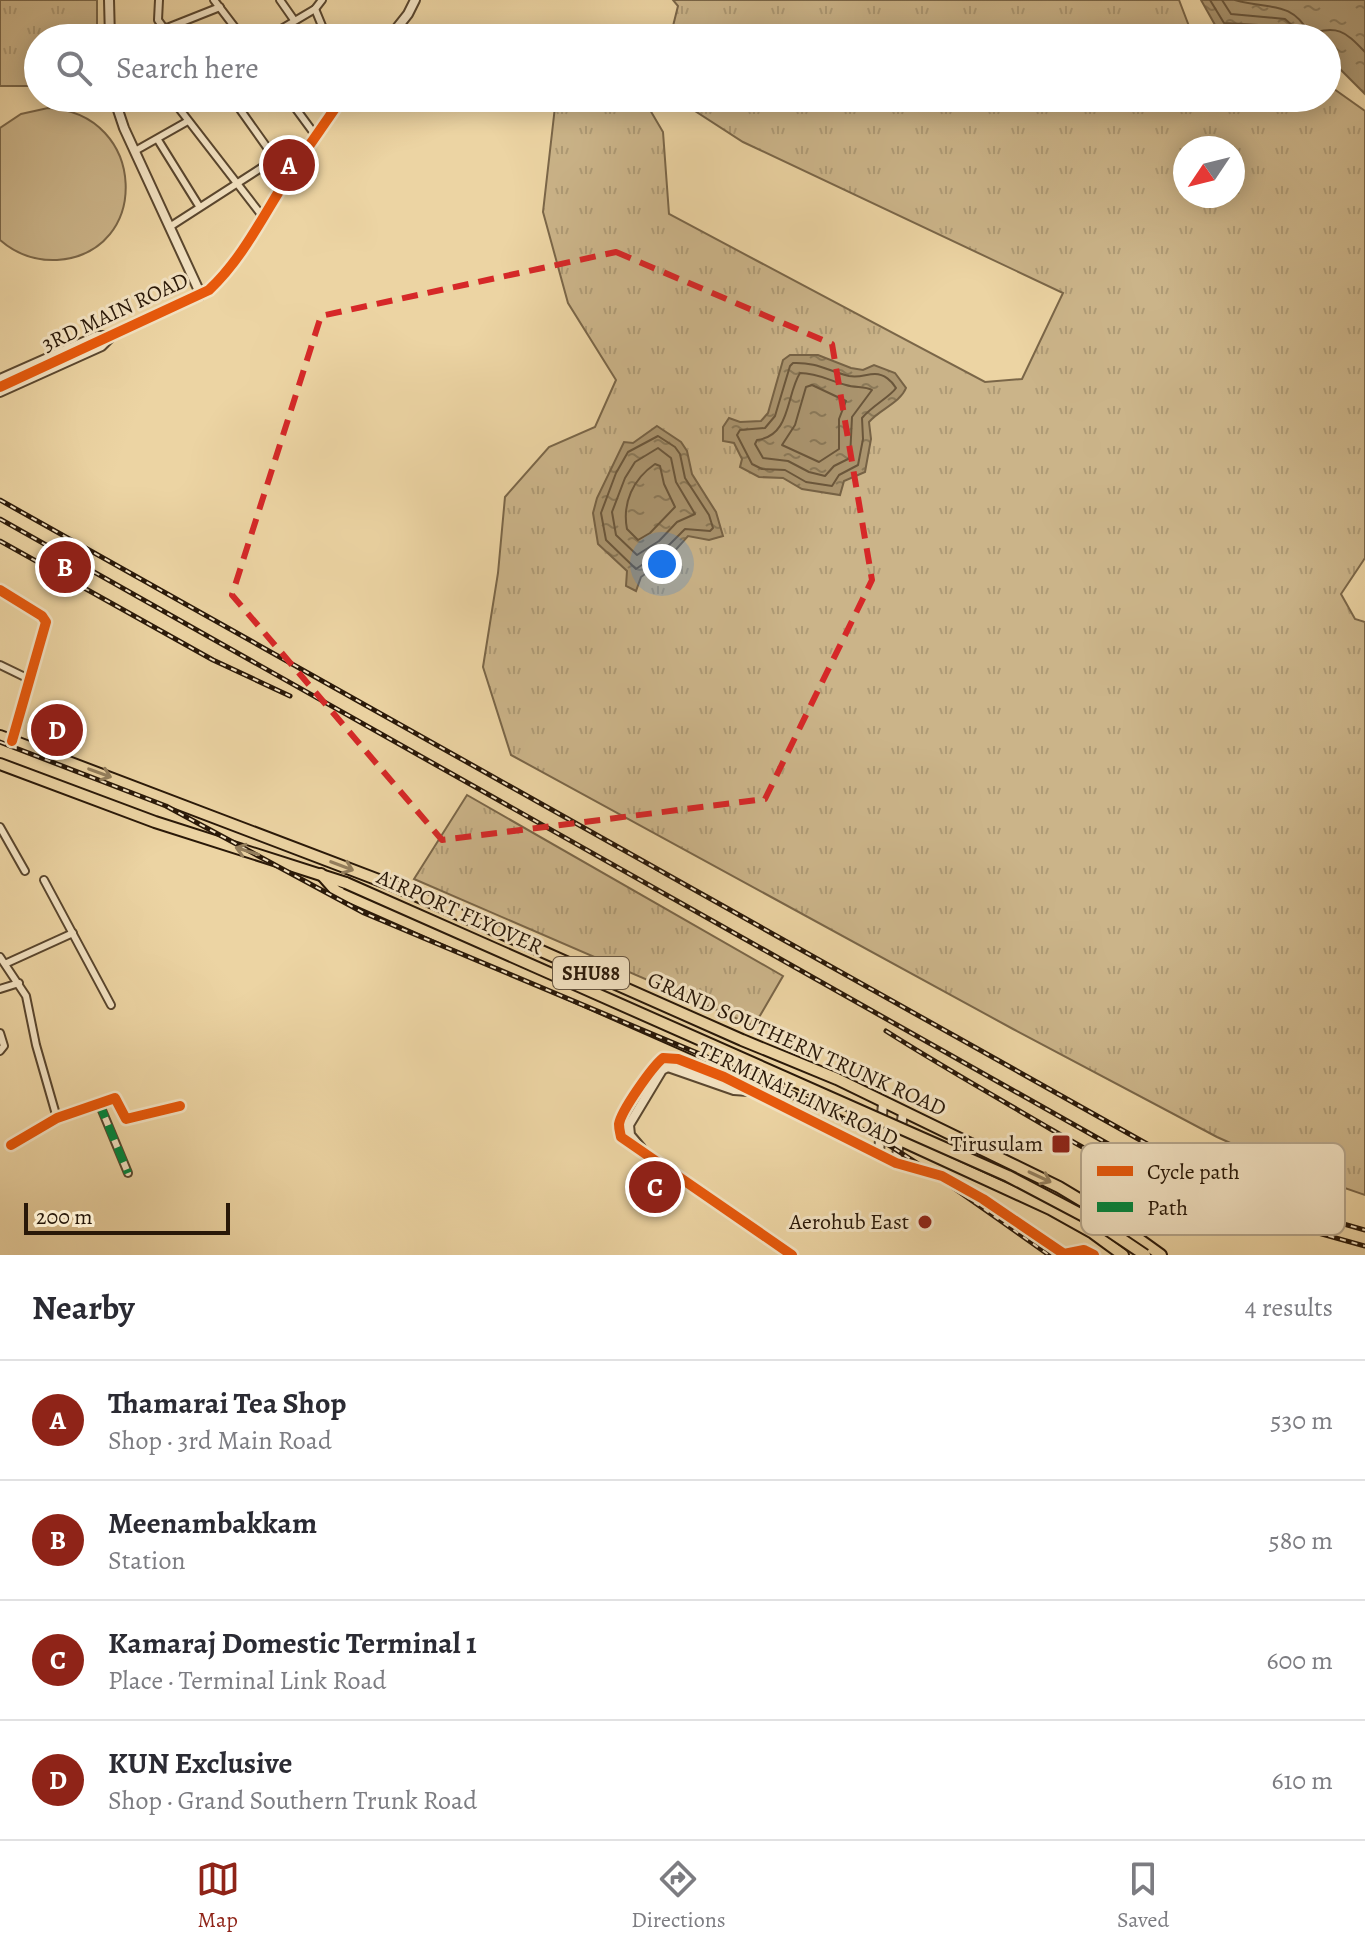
<!DOCTYPE html>
<html lang="en">
<head>
<meta charset="utf-8">
<style>
	:root { --surface:#fff; --page:#f2f2f3; --text:#2b2b33; --muted:#7c7c81; --line:#e1e1e2; --accent:#8f2418 }
	body { margin:0; font-family:Alegreya,serif; background:var(--page); color:var(--text) }
	.compass { position:absolute; left:1173px; top:136px; width:72px; height:72px; border-radius:50%; background:var(--surface); box-shadow:0 4px 20px #0003; rotate:235deg }
	.scale { position:absolute; left:24px; bottom:20px; width:206px; box-sizing:border-box; padding-left:8px; border:4px solid #291808; border-top:0; font-size:22px; line-height:28px; white-space:nowrap; color:#291808; -webkit-text-stroke:6px #f3e3c3; paint-order:stroke }
	.you { position:absolute; left:662px; top:564px; width:28px; height:28px; margin:-20px; border:6px solid #fff; border-radius:50%; background:#1a73e8; box-shadow:0 0 0 12px #1a73e833 }
	.badge { display:grid; place-items:center; width:52px; height:52px; border-radius:50%; background:var(--accent); color:#fff; font-size:26px; font-weight:700 }
	.pin { position:absolute; translate:-50% -50%; border:4px solid #fff; box-shadow:0 2px 8px #0006 }
	.list { margin:0; padding:0; list-style:none }
	h2 { display:flex; justify-content:space-between; align-items:center; height:104px; margin:0; padding:0 32px; font-size:34px }
	h2 small { font-size:26px; font-weight:400; color:var(--muted) }
	.list li { display:grid; grid-template-columns:52px 1fr auto; gap:24px; align-items:center; box-sizing:border-box; height:120px; padding:0 32px; border-top:2px solid var(--line) }
	.list b { display:block; font-size:30px; white-space:nowrap }
	.list p { margin:0; font-size:26px; white-space:nowrap; color:var(--muted) }
	.list em { font-size:26px; font-style:normal; color:var(--muted) }
	.icon { flex:none; width:44px; height:44px; fill:none; stroke:currentColor; stroke-width:2; stroke-linecap:round; stroke-linejoin:round }
	.map { position:relative; flex:none; width:1365px; height:1255px; overflow:hidden }
	.search { position:absolute; background:var(--surface); box-shadow:0 4px 20px #0003; left:24px; right:24px; top:24px; height:88px; display:flex; align-items:center; gap:20px; box-sizing:border-box; padding:0 28px; border-radius:44px; color:var(--muted); font-size:30px }
	.sheet { height:584px; background:var(--surface) }
	nav { display:flex; justify-content:space-around; align-items:center; box-sizing:border-box; height:112px; border-top:2px solid var(--line); background:var(--surface); font-size:22px; color:var(--muted) }
	nav a { display:grid; justify-items:center; gap:4px }
	nav .on { color:var(--accent) }
	.map>svg:first-child { display:block }
	.grass { fill:url(#grass-tufts); stroke:#7a6648; stroke-width:2; fill-rule:evenodd }
	.pitch { fill:#cbb489; stroke:#7a6648; stroke-width:2 }
	.water { fill:url(#water-ripples); stroke:#766245; stroke-width:2 }
	.lines { fill:none; stroke-linecap:round; stroke-linejoin:round }
	.shore { stroke:#6a563b; stroke-width:2 }
	.minor-casing { stroke:#5a472f; stroke-width:10 }
	.tertiary-casing { stroke:#5a472f; stroke-width:12 }
	.primary-casing { stroke:#291808; stroke-width:14 }
	.minor { stroke:#f3e3c3; stroke-width:6 }
	.tertiary { stroke:#f3e3c3; stroke-width:8 }
	.primary { stroke:#ecd4a3; stroke-width:10 }
	.rail-casing { stroke:#291808; stroke-width:5 }
	.rail { stroke:#f3e3c3; stroke-width:2; stroke-dasharray:6; stroke-linecap:butt }
	.primary-bridge-casing { stroke:#291808; stroke-width:14; stroke-linecap:butt }
	.primary-bridge { stroke:#ecd4a3; stroke-width:10 }
	.quiet { stroke:#00873e; stroke-width:8; stroke-dasharray:16 8; stroke-linecap:butt }
	.cycleway-casing { stroke:#f3e3c3; stroke-width:15 }
	.cycleway { stroke:#e8590c; stroke-width:10 }
	.oneway { stroke:#947f5d }
	.marked { fill:none; stroke:#d62828; stroke-width:6; stroke-dasharray:16 10; stroke-linejoin:round }
	.poi-dot { fill:#8f2418; stroke:#f3e3c3; stroke-width:3 }
	.labels { text-anchor:middle; dominant-baseline:central; stroke-width:6; stroke-linejoin:round; paint-order:stroke }
	.shield { fill:#f3e3c3; stroke:#665540; stroke-width:2 }
	.shield-label { font-size:20px; font-weight:bold; fill:#291808 }
	.street-label { font-size:22px; fill:#291808; stroke:#f3e3c3 }
	.poi-label { font-size:22px; fill:#291808; stroke:#f3e3c3; text-anchor:end }
	.key { fill:#f3e3c3; stroke:#b6a68b; stroke-width:2 }
	.key-label { font-size:22px; fill:#291808 }
</style>
</head>
<body>
<div class="map">
<svg width="1365" height="1255" viewBox="0 0 1365 1255">
	<defs>
		<pattern id="grass-tufts" width="24" height="20" patternUnits="userSpaceOnUse" patternTransform="scale(2)"><rect width="24" height="20" fill="#cbb489"/><path d="M3 7l-1-3M5 7V3M7 7l1-3M15 17l-1-3M17 17v-4M19 17l1-3" fill="none" stroke="#ae9a75"/></pattern>
		<pattern id="water-ripples" width="26" height="14" patternUnits="userSpaceOnUse" patternTransform="scale(2)"><rect width="26" height="14" fill="#aa946e"/><path d="M2 4q2-2 4 0t4 0M15 11q2-2 4 0t4 0" fill="none" stroke="#8a7858"/></pattern>
	</defs>
	<rect width="100%" height="100%" fill="#ecd4a3"/>
	<filter id="stains"><feTurbulence type="fractalNoise" baseFrequency=".0025" numOctaves="4"/><feColorMatrix values="0 0 0 0 .2 0 0 0 0 .09 0 0 0 0 .02 0 0 0 .5 -.17"/></filter>
	<radialGradient id="worn" r=".72"><stop offset=".6" stop-color="#630" stop-opacity="0"/><stop offset="1" stop-color="#630" stop-opacity=".3"/></radialGradient>
	<g class="grass">
		<path d="M0,0H97V38H38V86H0Z"/>
		<path d="M673,0H1179L1192,34L1206,38H670L678,6Z"/>
		<path d="M1327,84L1365,111V558L1341,594L1355,619L1365,622V1195L1284,1167L1217,1137L1013,1029L511,755L483,667L498,573L505,497L549,447L595,427L616,380L568,303L543,212L556,98H643L663,132L669,214L985,382L1022,379L1063,293L743,142L675,98H1327ZM1185,148H1233V196H1185Z"/>
		<path d="M467,795L783,976L754,1026L414,879Z"/>
	</g>
	<path class="pitch" d="M48,108C148,113 152,254 57,260C35,261 16,254 0,240V128L21,114Z"/>
	<g class="water">
		<path d="M1201,0H1365V94L1327,56V38L1219,32Z"/>
		<path d="M790,355H818L851,368L863,370L874,365L895,373L906,388C900,403 880,409 869,422L871,439L865,472L844,481L840,495L802,489L783,478L759,477L740,467L742,459L734,443L723,441V427L729,418L740,422L761,421L768,413L783,360Z"/>
		<path d="M657,426L681,442L687,451L692,474L716,512L723,536L709,540L688,536L672,554L641,577L636,591L626,586L627,571L598,544L593,513L597,498L624,442L633,443Z"/>
	</g>
	<g class="lines">
		<g class="shore">
			<path d="M1210,0L1224,23L1278,26L1284,31L1286,38"/>
			<path d="M1222,0L1231,14L1285,19L1294,27L1296,38"/>
			<path d="M1235,0C1269,10 1291,0 1309,33C1339,27 1343,29 1365,52"/>
			<path d="M793,363C817,362 828,371 849,376C860,378 866,374 875,374C884,374 892,381 896,388C891,396 872,406 862,418L863,439L858,465L839,475L832,486L806,482L785,470L762,469L752,464L737,435L740,430L765,428L775,416L790,366Z"/>
			<path d="M800,373C818,373 830,381 846,385C855,388 865,386 872,390L852,417L850,458L834,466L825,476L809,472L788,461L763,458L755,444L757,440C791,436 786,395 800,373Z"/>
			<path d="M812,385L846,401L839,419V449L819,462L782,445L795,425L806,387Z"/>
			<path d="M658,436L675,447L680,454L685,478L709,515L713,528L710,531L685,529L666,548L636,569L606,540L601,513L616,473L628,452Z"/>
			<path d="M658,448L671,458L676,482L695,514L677,522L659,541L637,555L616,535L612,512L625,478L635,462Z"/>
			<path d="M655,464L660,466L664,484L675,507L650,533L638,540L627,529C622,503 633,479 655,464Z"/>
		</g>
		<defs>
			<g id="minor">
				<path d="M159,0L158,20L163,27L167,28L220,7"/>
				<path d="M214,0L243,38"/>
				<path d="M280,0L294,20"/>
				<path d="M315,9L327,38"/>
				<path d="M266,38L315,9L322,0"/>
				<path d="M171,98L263,217"/>
				<path d="M232,98L288,177"/>
				<path d="M288,98L316,136"/>
				<path d="M158,140L199,206"/>
				<path d="M135,151L188,121"/>
				<path d="M171,226L275,159"/>
				<path d="M0,378L97,335H108"/>
				<path d="M0,393L102,347L113,336"/>
				<path d="M0,590L42,616L46,622L12,740"/>
				<path d="M0,665L31,680"/>
				<path d="M0,827L25,871"/>
				<path d="M44,880L111,1005"/>
				<path d="M0,957L26,996L36,1045L57,1118"/>
				<path d="M7,963L73,933"/>
				<path d="M0,989L19,983"/>
				<path d="M0,1033L4,1046L0,1051"/>
				<path d="M99,1103L128,1173"/>
				<path d="M11,1145L57,1118L115,1098L126,1119L180,1106"/>
			</g>
			<g id="tertiary">
				<path d="M109,0L110,38"/>
				<path d="M389,38L408,14L415,0"/>
				<path d="M114,98L124,128L201,295"/>
				<path d="M0,387L209,290C242,259 262,218 286,180C304,152 324,125 342,98"/>
				<path d="M641,1148L630,1135L629,1125L662,1070L668,1067L734,1090L748,1091"/>
				<path d="M879,1152L883,1103"/>
				<path d="M896,1163L903,1113"/>
				<path d="M792,1255L621,1137C620,1132 619,1129 619,1124C621,1111 652,1067 663,1058L678,1059L724,1077L896,1163L942,1176L983,1199L1064,1254L1084,1250L1094,1255"/>
			</g>
			<g id="primary">
				<path d="M0,736L397,887L742,1040L837,1079L1059,1187L1104,1214L1161,1255"/>
				<path d="M0,764L155,822L346,883"/>
				<path d="M321,874L336,891L900,1140L1050,1209L1093,1233L1123,1255"/>
			</g>
		</defs>
		<use href="#minor" class="minor-casing"/>
		<use href="#tertiary" class="tertiary-casing"/>
		<use href="#primary" class="primary-casing"/>
		<use href="#minor" class="minor"/>
		<use href="#tertiary" class="tertiary"/>
		<use href="#primary" class="primary"/>
		<defs>
			<g id="rail">
				<path d="M0,500L1165,1154L1260,1200L1365,1230"/>
				<path d="M0,519L1149,1167L1214,1199L1253,1215L1365,1246"/>
				<path d="M0,541L213,660L290,696"/>
				<path d="M0,742L166,806L364,913L807,1099C893,1142 971,1200 1049,1255"/>
				<path d="M886,1031C941,1066 998,1098 1054,1131C1121,1169 1189,1209 1264,1229"/>
			</g>
		</defs>
		<use href="#rail" class="rail-casing"/>
		<use href="#rail" class="rail"/>
		<defs>
			<path id="primary-bridge" d="M346,883L1008,1176L1099,1224L1145,1255"/>
		</defs>
		<use href="#primary-bridge" class="primary-bridge-casing"/>
		<use href="#primary-bridge" class="primary-bridge"/>
		<path class="quiet" d="M99,1103L128,1173"/>
		<defs>
			<g id="cycleway">
				<path d="M0,387L209,290C242,259 262,218 286,180C304,152 324,125 342,98"/>
				<path d="M0,590L42,616L46,622L12,741"/>
				<path d="M11,1145L57,1118L115,1098L126,1119L180,1106"/>
				<path d="M792,1255L621,1137C620,1132 619,1129 619,1124C621,1111 652,1067 663,1058L678,1059L724,1077L896,1163L942,1176L983,1199L1064,1254L1084,1250L1094,1255"/>
			</g>
		</defs>
		<use href="#cycleway" class="cycleway-casing"/>
		<use href="#cycleway" class="cycleway"/>
	</g>
	<defs><path id="oneway-shaft" d="M-6 0H5M1.5-3L5.5 0L1.5 3" fill="none" stroke-width="1.6" stroke-linecap="round" stroke-linejoin="round" transform="scale(2)"/></defs>
	<g class="oneway">
		<use href="#oneway-shaft" transform="translate(100 773) rotate(20)"/>
		<use href="#oneway-shaft" transform="translate(247 851) rotate(-163)"/>
		<use href="#oneway-shaft" transform="translate(342 866) rotate(21)"/>
		<use href="#oneway-shaft" transform="translate(1040 1177) rotate(25)"/>
	</g>
	<path class="marked" d="M616,252L832,344L872,580L765,799L442,840L232,595L321,316Z"/>
	<g class="poi-dot">
		<rect x="1051" y="1134" width="20" height="20" rx="4"/>
		<circle cx="925" cy="1222" r="8"/>
	</g>
	<g class="labels">
		<rect class="shield" x="553" y="957" width="76" height="32" rx="6"/>
		<g class="shield-label">
			<text x="591" y="973">SHU88</text>
		</g>
		<g class="street-label">
			<text transform="translate(115 312) rotate(-25)">3RD MAIN ROAD</text>
			<text transform="translate(460 912) rotate(24)">AIRPORT FLYOVER</text>
			<text transform="translate(797 1044) rotate(24)">GRAND SOUTHERN TRUNK ROAD</text>
			<text transform="translate(798 1094) rotate(25)">TERMINAL LINK ROAD</text>
		</g>
		<g class="poi-label">
			<text x="1043" y="1144">Tirusulam</text>
			<text x="909" y="1222">Aerohub East</text>
		</g>
	</g>
	<rect x="1081" y="1143" width="264" height="92" rx="12" class="key"/>
	<rect x="1097" y="1166" width="36" height="10" fill="#e8590c"/>
	<rect x="1097" y="1202" width="36" height="10" fill="#00873e"/>
	<g class="key-label">
		<text x="1147" y="1179">Cycle path</text>
		<text x="1147" y="1215">Path</text>
	</g>
	<rect width="100%" height="100%" filter="url(#stains)"/>
	<rect width="100%" height="100%" fill="url(#worn)"/>
</svg>
<svg class="compass" viewBox="-18 -18 36 36"><path d="M0-13l5 13h-10z" fill="#e53935"/><path d="M0 13l5-13h-10z" fill="#7c7c81"/></svg>
<div class="scale">200 m</div>
<div class="you"></div>
<div class="pin badge" style="left:289px;top:165px">A</div>
<div class="pin badge" style="left:65px;top:567px">B</div>
<div class="pin badge" style="left:655px;top:1187px">C</div>
<div class="pin badge" style="left:57px;top:730px">D</div>
<div class="search"><svg class="icon" aria-label="search" viewBox="0 0 24 24"><circle cx="10" cy="10" r="6"/><path d="M15 15l6 6"/></svg>Search here</div>
</div>
<section class="sheet">
<h2>Nearby<small>4 results</small></h2>
<ul class="list">
<li><span class="badge">A</span><div><b>Thamarai Tea Shop</b><p>Shop · 3rd Main Road</p></div><em>530 m</em></li>
<li><span class="badge">B</span><div><b>Meenambakkam</b><p>Station</p></div><em>580 m</em></li>
<li><span class="badge">C</span><div><b>Kamaraj Domestic Terminal 1</b><p>Place · Terminal Link Road</p></div><em>600 m</em></li>
<li><span class="badge">D</span><div><b>KUN Exclusive</b><p>Shop · Grand Southern Trunk Road</p></div><em>610 m</em></li>
</ul>
</section>
<nav>
<a class="on"><svg class="icon" aria-label="map" viewBox="0 0 24 24"><path d="M3 6l6-2 6 2 6-2v14l-6 2-6-2-6 2zM9 4v14M15 6v14"/></svg>Map</a>
<a><svg class="icon" aria-label="directions" viewBox="0 0 24 24"><path d="M12 3l9 9-9 9-9-9zM9 14v-3h6M13 9l2 2-2 2"/></svg>Directions</a>
<a><svg class="icon" aria-label="saved" viewBox="0 0 24 24"><path d="M7 4h10v16l-5-4-5 4z"/></svg>Saved</a>
</nav>
</body>
</html>
